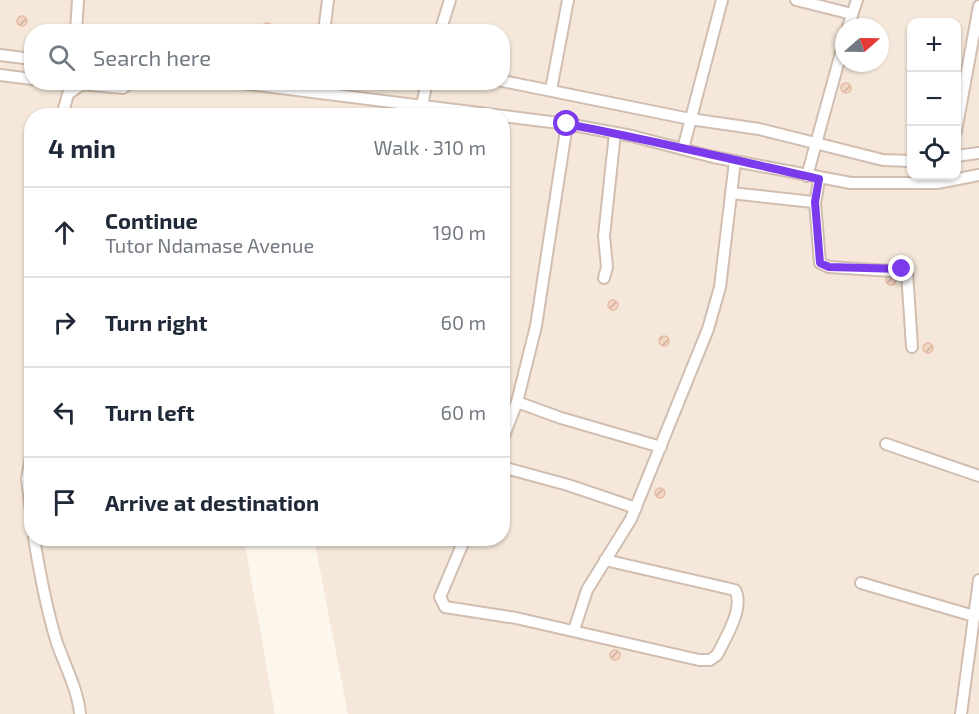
<!DOCTYPE html>
<html lang="en">
<head>
<meta charset="utf-8">
<style>
	:root { --surface:#fff; --page:#f6f6f7; --text:#1f2937; --muted:#747a83; --line:#e0e1e3 }
	body { margin:0; font-family:"Exo 2",sans-serif; background:var(--page); color:var(--text) }
	.controls { position:absolute; right:18px; top:18px; display:grid; overflow:hidden; border-radius:12px; box-shadow:0 2px 4px #0004 }
	.controls button { width:54px; height:54px; display:grid; place-items:center; padding:0; border:0; border-bottom:2px solid var(--line); background:var(--surface); color:var(--text); font:30px sans-serif }
	.compass { position:absolute; left:835px; top:18px; width:54px; height:54px; border-radius:50%; background:var(--surface); box-shadow:0 2px 4px #0004; rotate:70deg }
	.stop { position:absolute; width:18px; height:18px; margin:-14px; border:4px solid #7c3aed; border-radius:50%; background:#fff }
	.stop.end { background:#7c3aed; border-color:#fff; box-shadow:0 2px 6px #0008 }
	.list { margin:0; padding:0; list-style:none }
	h2 { display:flex; justify-content:space-between; align-items:center; height:78px; margin:0; padding:0 24px; font-size:26px }
	h2 small { font-size:20px; font-weight:400; color:var(--muted) }
	.list li { display:grid; grid-template-columns:39px 1fr auto; gap:18px; align-items:center; box-sizing:border-box; height:90px; padding:0 24px; border-top:2px solid var(--line) }
	.list b { display:block; font-size:22px; white-space:nowrap }
	.list p { margin:0; font-size:20px; white-space:nowrap; color:var(--muted) }
	.list em { font-size:20px; font-style:normal; color:var(--muted) }
	.icon { flex:none; width:33px; height:33px; fill:none; stroke:currentColor; stroke-width:2; stroke-linecap:round; stroke-linejoin:round }
	.map { position:relative; flex:none; width:979px; height:714px; overflow:hidden }
	.search { position:absolute; background:var(--surface); box-shadow:0 2px 4px #0004; left:24px; top:24px; width:486px; height:66px; display:flex; align-items:center; gap:15px; box-sizing:border-box; padding:0 21px; border-radius:24px; color:var(--muted); font-size:22px }
	.panel { position:absolute; background:var(--surface); box-shadow:0 2px 4px #0004; left:24px; top:108px; width:486px; height:438px; border-radius:24px }
	.map>svg:first-child { display:block }
	.residential { fill:#f5e8da; fill-rule:evenodd }
	.building { fill:url(#building-hatch); stroke:#e6bba3; stroke-width:1.5 }
	.lines { fill:none; stroke-linecap:round; stroke-linejoin:round }
	.minor-casing { stroke:#d1beb0; stroke-width:14 }
	.minor { stroke:#fff; stroke-width:10 }
	.route { stroke:#7c3aed; stroke-width:8 }
</style>
</head>
<body>
<div class="map">
<svg width="979" height="714" viewBox="0 0 979 714">
	<defs>
		<pattern id="building-hatch" width="6" height="6" patternUnits="userSpaceOnUse" patternTransform="scale(1.5)"><rect width="6" height="6" fill="#f3d5c3"/><path d="M-1 1l2-2M0 6l6-6M5 7l2-2" fill="none" stroke="#cab0a1"/></pattern>
	</defs>
	<rect width="100%" height="100%" fill="#fdf6ec"/>
	<path class="residential" d="M0,0H979V714H348L314,539L502,538V116H32V538L244,539L275,714H0ZM912,22H956V176H912ZM844,27H880V63H844ZM32,32H502V82H32Z"/>
	<g class="building">
		<circle cx="22" cy="21" r="5"/>
		<circle cx="267" cy="28" r="5"/>
		<circle cx="846" cy="88" r="5"/>
		<circle cx="891" cy="280" r="5"/>
		<circle cx="613" cy="305" r="5"/>
		<circle cx="664" cy="341" r="5"/>
		<circle cx="928" cy="348" r="5"/>
		<circle cx="660" cy="493" r="5"/>
		<circle cx="615" cy="655" r="5"/>
	</g>
	<g class="lines">
		<defs>
			<g id="minor">
				<path d="M796,0L852,14"/>
				<path d="M848,27L857,0"/>
				<path d="M76,32L78,0"/>
				<path d="M324,32L328,0"/>
				<path d="M440,32L450,0"/>
				<path d="M0,55L32,59"/>
				<path d="M0,75L32,79"/>
				<path d="M502,81L690,119L759,129L883,160L912,161"/>
				<path d="M60,82L123,88L130,82"/>
				<path d="M232,82L567,124L632,136L713,157L851,183H937L979,175"/>
				<path d="M551,90L568,0"/>
				<path d="M422,105L427,82"/>
				<path d="M62,116L68,94L81,85"/>
				<path d="M956,131L979,6"/>
				<path d="M683,149L722,0"/>
				<path d="M956,156L979,153"/>
				<path d="M807,176L844,42"/>
				<path d="M731,193L813,202L816,199L819,179"/>
				<path d="M815,202L820,263L829,267L907,272L912,347"/>
				<path d="M604,278L607,267L604,236L615,133"/>
				<path d="M517,402L561,418L661,447"/>
				<path d="M502,441L517,402L536,326L567,124"/>
				<path d="M886,444L979,476"/>
				<path d="M32,451L27,479L32,519"/>
				<path d="M502,467L568,485L636,508"/>
				<path d="M34,538C40,575 46,608 57,643C65,666 78,690 80,714"/>
				<path d="M465,538L440,597L445,607L516,618L699,660H710L717,655C725,639 745,607 735,590L605,560"/>
				<path d="M861,583L974,616"/>
				<path d="M574,630L587,590L631,519L708,329L720,287L735,161"/>
				<path d="M961,714L979,580"/>
			</g>
		</defs>
		<use href="#minor" class="minor-casing"/>
		<use href="#minor" class="minor"/>
	</g>
	<g class="lines">
		<path class="route" d="M567,124C651,140 735,160 819,179L815,202L820,263L829,267L902,269"/>
	</g>
</svg>
<div class="controls">
<button>+</button>
<button>−</button>
<button><svg class="icon" aria-label="locate" viewBox="0 0 24 24"><circle cx="12" cy="12" r="6"/><path d="M12 2v4M12 18v4M2 12h4M18 12h4"/></svg></button>
</div>
<svg class="compass" viewBox="-18 -18 36 36"><path d="M0-13l5 13h-10z" fill="#e53935"/><path d="M0 13l5-13h-10z" fill="#747a83"/></svg>
<div class="stop" style="left:567px;top:124px"></div>
<div class="stop end" style="left:902px;top:269px"></div>
<div class="search"><svg class="icon" aria-label="search" viewBox="0 0 24 24"><circle cx="10" cy="10" r="6"/><path d="M15 15l6 6"/></svg>Search here</div>
<section class="panel">
<h2>4 min<small>Walk · 310 m</small></h2>
<ul class="list">
<li><svg class="icon" aria-label="ahead" viewBox="0 0 24 24"><path d="M12 20V5M6 11l6-6 6 6"/></svg><div><b>Continue</b><p>Tutor Ndamase Avenue</p></div><em>190 m</em></li>
<li><svg class="icon" aria-label="right" viewBox="0 0 24 24"><path d="M7 20v-9h11M14 6l5 5-5 5"/></svg><div><b>Turn right</b></div><em>60 m</em></li>
<li><svg class="icon" aria-label="left" viewBox="0 0 24 24"><path d="M17 20v-9H6M10 6l-5 5 5 5"/></svg><div><b>Turn left</b></div><em>60 m</em></li>
<li><svg class="icon" aria-label="arrive" viewBox="0 0 24 24"><path d="M6 21V4h12l-3 4 3 4H6"/></svg><div><b>Arrive at destination</b></div></li>
</ul>
</section>
</div>
</body>
</html>
